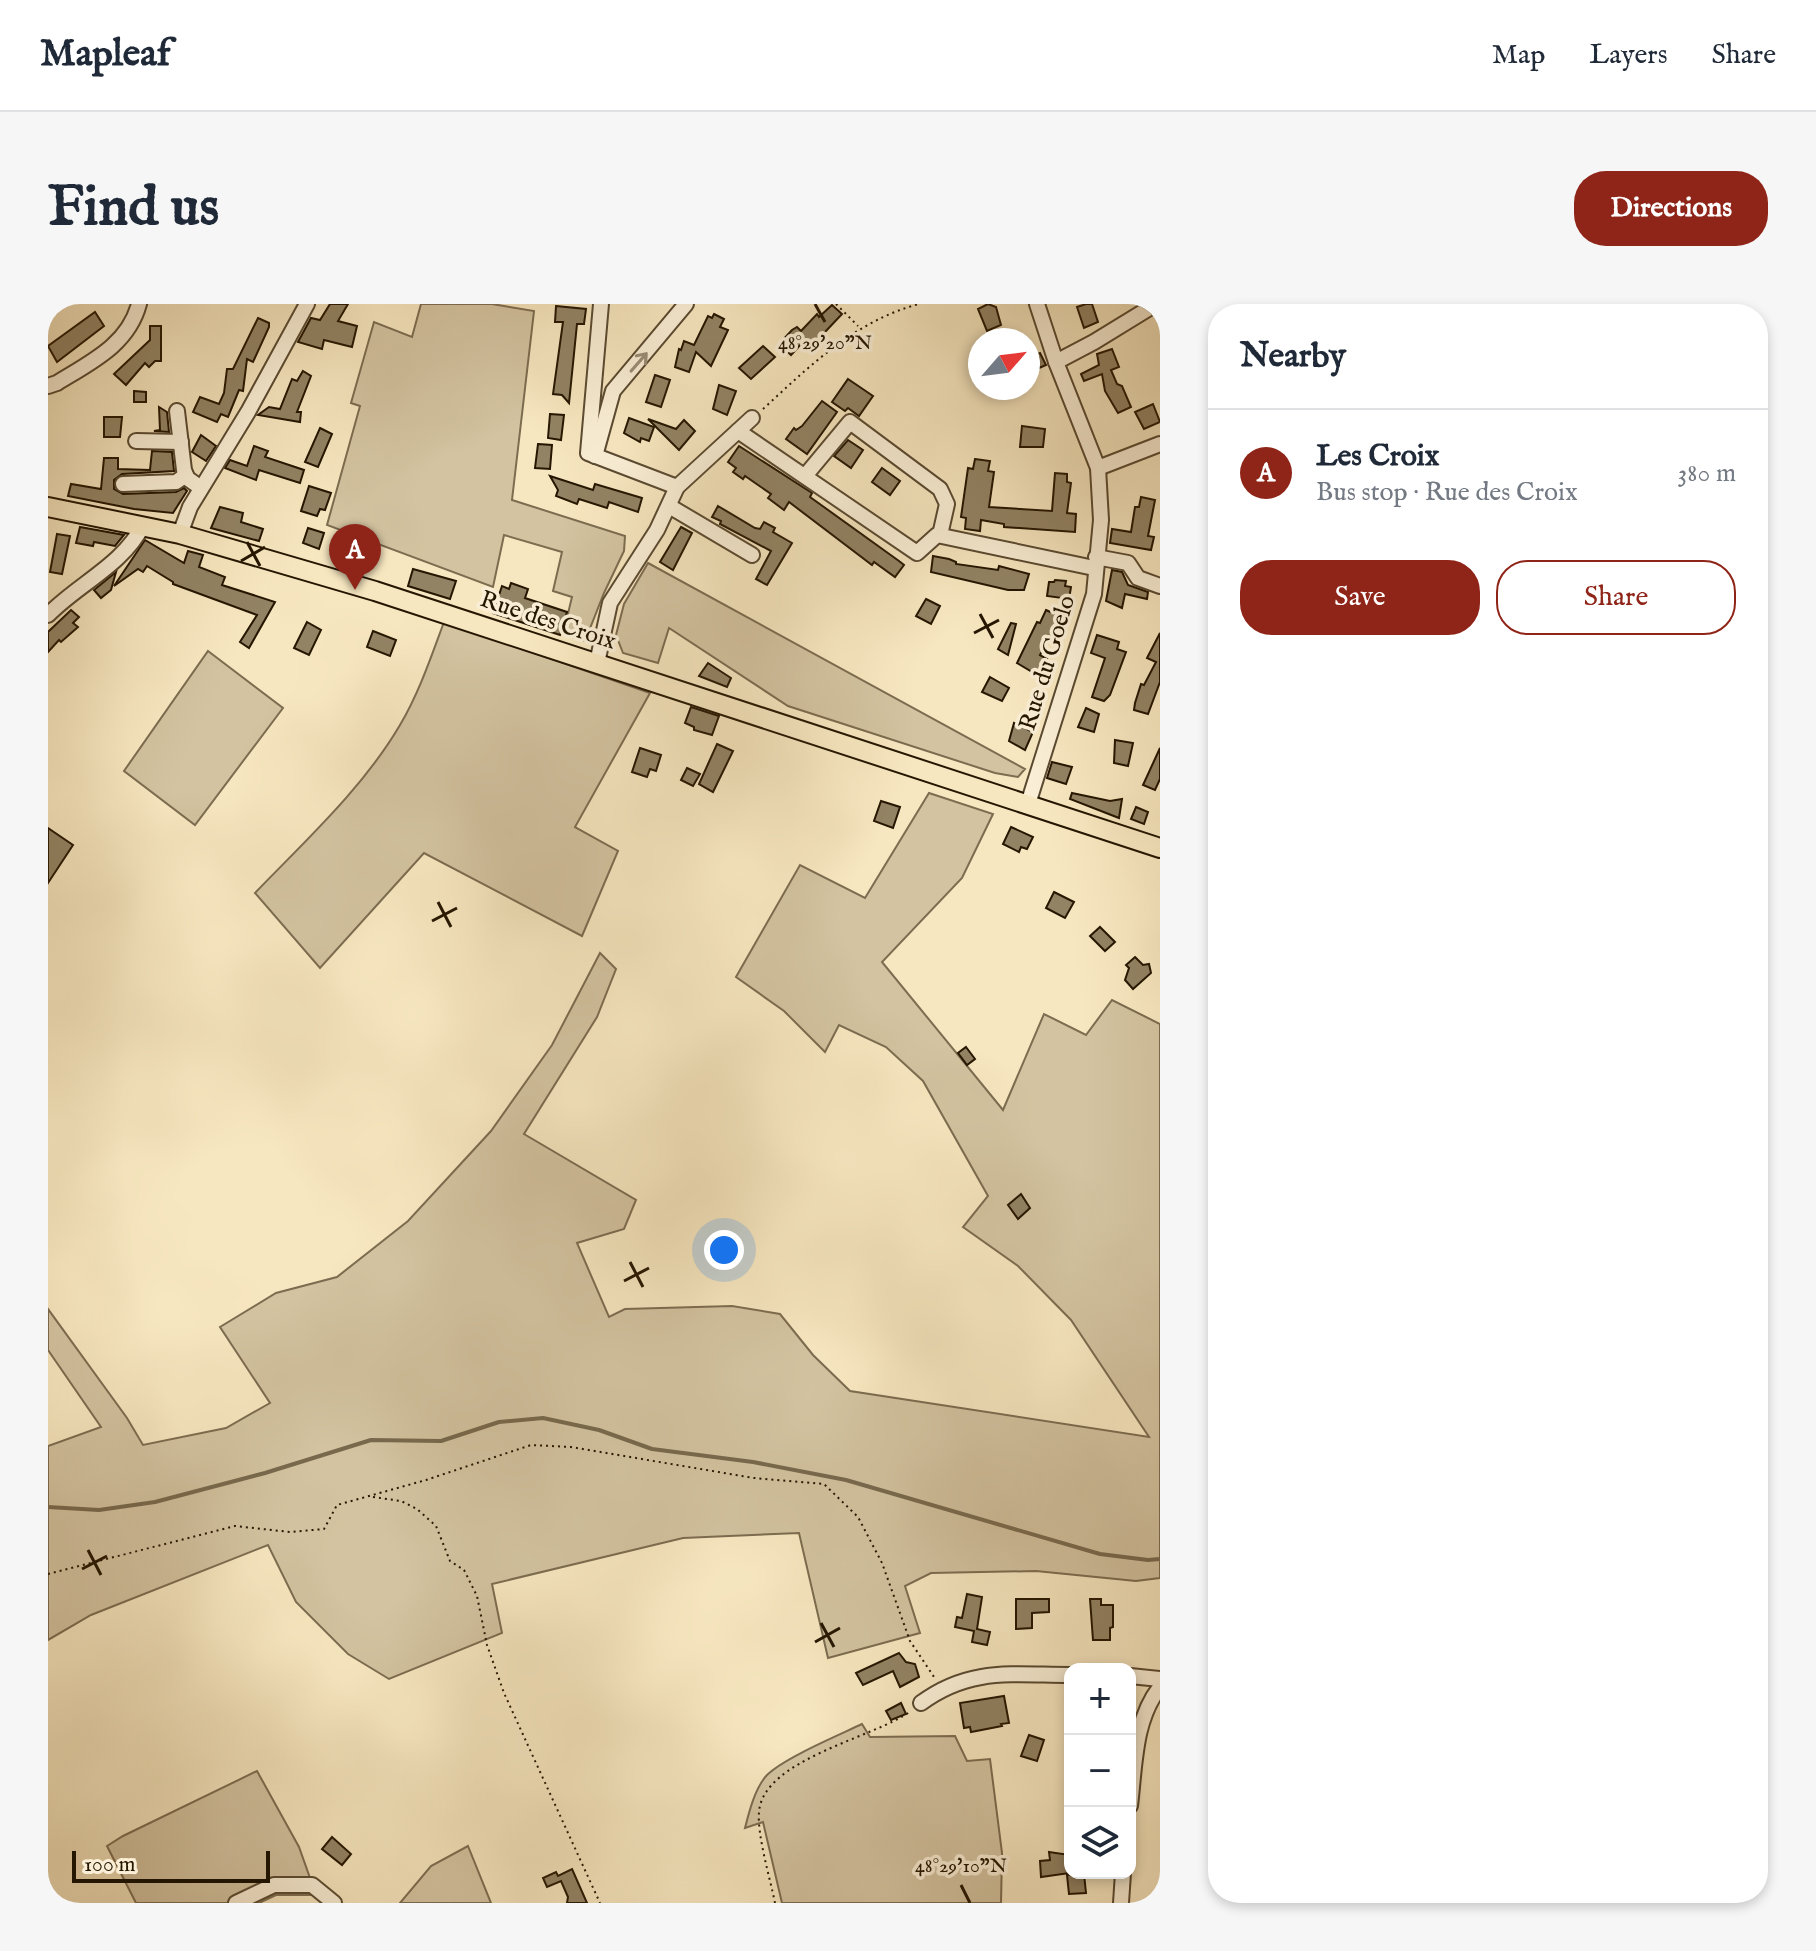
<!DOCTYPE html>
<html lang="en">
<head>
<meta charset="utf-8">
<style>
	:root { --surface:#fff; --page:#f6f6f7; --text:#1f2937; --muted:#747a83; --line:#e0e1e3; --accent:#8f2418 }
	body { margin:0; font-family:"IM FELL English",serif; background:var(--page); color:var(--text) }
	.controls { position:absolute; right:24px; bottom:24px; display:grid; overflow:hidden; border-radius:16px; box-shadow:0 4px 12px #0003 }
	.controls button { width:72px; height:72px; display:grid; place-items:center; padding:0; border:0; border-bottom:2px solid var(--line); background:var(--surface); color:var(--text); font:40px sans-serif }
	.compass { position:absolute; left:920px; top:24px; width:72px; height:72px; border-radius:50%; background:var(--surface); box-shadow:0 4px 12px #0003; rotate:62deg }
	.scale { position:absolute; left:24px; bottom:20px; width:198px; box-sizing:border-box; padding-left:8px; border:4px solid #251601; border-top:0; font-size:22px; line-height:28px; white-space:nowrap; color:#251601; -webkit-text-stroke:6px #faefd6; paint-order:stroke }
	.you { position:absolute; left:676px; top:946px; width:28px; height:28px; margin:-20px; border:6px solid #fff; border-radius:50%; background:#1a73e8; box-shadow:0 0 0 12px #1a73e833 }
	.badge { display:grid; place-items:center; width:52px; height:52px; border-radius:50%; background:var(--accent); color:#fff; font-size:26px; font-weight:700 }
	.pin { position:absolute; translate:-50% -66px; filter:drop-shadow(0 2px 4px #0008) }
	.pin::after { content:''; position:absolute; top:42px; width:28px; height:24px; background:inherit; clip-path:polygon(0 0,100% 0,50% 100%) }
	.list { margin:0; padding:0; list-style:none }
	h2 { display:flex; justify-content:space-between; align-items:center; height:104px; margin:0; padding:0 32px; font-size:34px }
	h2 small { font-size:26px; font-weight:400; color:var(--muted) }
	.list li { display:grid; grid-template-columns:52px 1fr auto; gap:24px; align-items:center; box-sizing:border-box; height:128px; padding:0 32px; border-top:2px solid var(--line) }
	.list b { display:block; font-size:30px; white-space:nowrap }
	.list p { margin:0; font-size:26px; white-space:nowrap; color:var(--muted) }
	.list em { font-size:26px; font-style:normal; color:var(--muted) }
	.actions { display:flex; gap:16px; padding:24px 32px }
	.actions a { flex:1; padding:18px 0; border:2px solid var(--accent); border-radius:32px; text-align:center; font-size:28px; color:var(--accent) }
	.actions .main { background:var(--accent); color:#fff }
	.icon { flex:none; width:44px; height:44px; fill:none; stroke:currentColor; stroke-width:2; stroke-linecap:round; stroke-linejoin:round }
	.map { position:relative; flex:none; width:1112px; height:1599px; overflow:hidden; border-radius:32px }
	header { display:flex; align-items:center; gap:48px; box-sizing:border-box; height:112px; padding:0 40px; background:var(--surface); border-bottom:2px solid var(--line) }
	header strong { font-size:38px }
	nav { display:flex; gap:44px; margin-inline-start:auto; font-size:28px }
	.intro { display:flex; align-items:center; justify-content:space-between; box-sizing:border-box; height:192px; padding:0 48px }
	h1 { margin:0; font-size:56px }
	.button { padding:20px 36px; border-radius:32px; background:var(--accent); color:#fff; font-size:28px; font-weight:700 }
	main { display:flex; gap:48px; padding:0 48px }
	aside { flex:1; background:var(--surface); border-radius:32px; box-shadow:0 4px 12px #0003 }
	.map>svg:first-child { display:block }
	.green { fill:#d3c3a0; stroke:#7c6c50; stroke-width:2 }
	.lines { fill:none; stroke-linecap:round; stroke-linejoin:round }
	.stream { stroke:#78694d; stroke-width:4 }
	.building { fill:#928364; stroke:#251601; stroke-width:2 }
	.minor-casing { stroke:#5a4a31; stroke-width:18 }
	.major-casing { stroke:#251601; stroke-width:22 }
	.path { stroke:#251601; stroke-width:2; stroke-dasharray:2 4; stroke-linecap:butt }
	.minor { stroke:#faefd6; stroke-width:14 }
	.major { stroke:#f7e7c0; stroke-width:18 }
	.oneway { stroke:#9a8d76 }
	.ticks { fill:none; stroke:#251601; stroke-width:3 }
	.labels { text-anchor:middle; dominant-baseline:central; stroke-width:7; stroke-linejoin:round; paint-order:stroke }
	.street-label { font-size:24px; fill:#251601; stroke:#faefd6 }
	.ticks-label { font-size:20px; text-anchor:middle; fill:#251601; stroke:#faefd6; stroke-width:7; stroke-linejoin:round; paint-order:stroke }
</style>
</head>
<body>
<header>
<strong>Mapleaf</strong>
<nav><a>Map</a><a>Layers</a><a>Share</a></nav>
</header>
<div class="intro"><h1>Find us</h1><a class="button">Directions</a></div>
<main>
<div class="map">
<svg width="1112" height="1599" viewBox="0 0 1112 1599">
	<rect width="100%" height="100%" fill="#f7e7c0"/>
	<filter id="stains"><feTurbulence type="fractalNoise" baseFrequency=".0025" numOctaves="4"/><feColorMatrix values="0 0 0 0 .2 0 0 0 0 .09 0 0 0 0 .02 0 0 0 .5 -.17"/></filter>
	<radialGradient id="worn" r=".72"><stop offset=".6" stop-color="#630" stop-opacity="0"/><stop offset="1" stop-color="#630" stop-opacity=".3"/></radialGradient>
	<g class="green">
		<path d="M373,0H444L486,7L464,196L577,232L576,247L556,289L537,337L515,330L524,293L505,287L514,248L456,231L445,283L279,221L312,102L303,99L326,18L364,33Z"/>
		<path d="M600,259L977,465L970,473L947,469L740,402L621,324L610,359L575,349L568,331L576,300Z"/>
		<path d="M396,318L602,389L527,523L570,547L534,632L376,549L272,664L207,589C258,536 315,484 352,421C371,389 383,353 396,318Z"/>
		<path d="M160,347L235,404L147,521L76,467Z"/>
		<path d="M881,489L945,510L914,574L834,658L955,806L996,710L1038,731L1064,696L1112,720V1274L1088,1277L988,1267L883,1269L857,1282L872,1329L780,1354L751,1229L635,1234L444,1280L454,1329L341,1375L300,1350L248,1298L220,1241L43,1311L0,1336V1142L53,1123L0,1046V1005L79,1114L95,1141L178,1124L222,1099L172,1023L228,989L289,973L360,917L443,827L504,741L552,649L568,665L549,713L476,830L588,896L576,925L529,939L561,1013L577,1005L684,1002L732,1010L765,1051L802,1087L1101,1133L1023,1016L970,962L915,923L940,892L875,777L838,743L791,721L777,748L736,707L688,673L752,561L817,594Z"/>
		<path d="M814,1420L822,1433L907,1432L919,1457L942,1455L954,1549L953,1599H734L715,1518L697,1524C701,1508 707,1484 719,1471C736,1454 791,1431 814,1420Z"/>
		<path d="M209,1467L251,1543L268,1591H228L211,1599H88L59,1542L75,1532Z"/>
		<path d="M420,1542L443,1599H352L383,1562Z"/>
	</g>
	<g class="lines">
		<path class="stream" d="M0,1203L51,1206L107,1198L217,1169L323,1136L393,1137L451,1118L495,1114L551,1126L604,1145L705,1158L798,1176L1052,1250L1100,1256L1112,1255"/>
	</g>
	<g class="building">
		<path d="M282,0H300L290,17L309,22L304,43L276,36L274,45L250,38L263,14L272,16Z"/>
		<path d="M940,0L948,3L953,21L939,27L930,5Z"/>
		<path d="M1038,0H1044L1050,18L1036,24L1029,3Z"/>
		<path d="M784,1L794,10L762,44L756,37L743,51L731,40L744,26L749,23L753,27L769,10L771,13Z"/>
		<path d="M508,2L538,5L536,20H529L521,99L514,91L505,90L515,18H507Z"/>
		<path d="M47,8L56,22L9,58L0,42Z"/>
		<path d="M666,10L676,15L672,23L680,26L663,62L648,48L641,68L627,63L631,45L633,46L636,37L646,41L660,12L664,14Z"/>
		<path d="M210,14L221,19V23L205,58L199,55L195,87L191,86L180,113L173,110L169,118L145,108L152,93L171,100L176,89L179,65H185Z"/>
		<path d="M102,22H113V57H107L101,63L97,59L78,81L66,70L102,36Z"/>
		<path d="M715,42L727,53L703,75L691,64Z"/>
		<path d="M1064,45L1071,63L1063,66L1069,80L1074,82L1083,103L1070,109L1057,87L1054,70L1036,77L1033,70L1051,61L1049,50Z"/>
		<path d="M992,49L998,61L980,69V54Z"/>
		<path d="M255,67L263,72L249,108H253L252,118L210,111L221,103L232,105L244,75L249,77Z"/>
		<path d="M607,71L622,76L613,103L598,98Z"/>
		<path d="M800,75L825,92L811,112L800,104L797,107L784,98Z"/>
		<path d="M671,81L688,87L679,111L665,105Z"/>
		<path d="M86,87L98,88V98H86Z"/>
		<path d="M774,97L789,108L759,150L738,135L746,124L748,126L754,122Z"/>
		<path d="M1105,100L1112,118L1096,125L1087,108Z"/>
		<path d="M111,103L119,108L121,128L106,127L112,126Z"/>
		<path d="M502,110L516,111L513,136L500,134Z"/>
		<path d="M56,113H74L72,133H56Z"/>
		<path d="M581,114L606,123L601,137L593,134L592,138L576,129Z"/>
		<path d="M600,115L628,125L636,116L647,127L631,146Z"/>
		<path d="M974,122L997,125L995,143H972Z"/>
		<path d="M272,124L284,130L270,163L257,158Z"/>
		<path d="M153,131L168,142L158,157L144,148Z"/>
		<path d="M800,136L815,146L803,164L786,152Z"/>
		<path d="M490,140L504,141L502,165L487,164Z"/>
		<path d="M206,142L220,147L217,153L256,166L252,179L211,166L208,176L177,164L182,156L199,162Z"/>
		<path d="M691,142L764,189L762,193L851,257L856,261L847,273L826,258L824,261L741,198L736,206L720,194L723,190L697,172L695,175L685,168L688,164L680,158Z"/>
		<path d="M104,147L124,148L126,167L74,170L66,176V185L75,190L128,188L136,184L139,187L125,209L86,205L20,192L23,180L53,185L56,154H70V165L102,166Z"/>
		<path d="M927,155L942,157L940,167L946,168L941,203L1004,207L1007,169L1019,170V178L1023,179L1019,209L1028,210L1027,228L956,223V220L933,216L932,227L917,225L918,214L913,213L920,164L925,165Z"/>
		<path d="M834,164L852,177L842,191L824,178Z"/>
		<path d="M502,172L545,186L547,180L594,194L590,208L561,198L559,204L531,195L529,200L508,192L510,186Z"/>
		<path d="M261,182L283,189L277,206L272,205L269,212L253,207Z"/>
		<path d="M1093,193L1107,196L1100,232L1106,233L1103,246L1062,239L1064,225L1083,228L1087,203H1091Z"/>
		<path d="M670,202L707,224L712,225L716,218L727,224L725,228L744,239L719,281L708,275L723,247L672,220L673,217L664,213Z"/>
		<path d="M172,203L195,209L193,218L215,225L211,237L163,224Z"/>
		<path d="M32,223L76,231L67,242L46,238L45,242L28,239Z"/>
		<path d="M633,223L644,229L625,266L612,258Z"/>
		<path d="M260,224L276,229L271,245L255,239Z"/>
		<path d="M9,230L22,232L14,270L2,268Z"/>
		<path d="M97,236L136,259L140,247L155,251L151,263L177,273L174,281L227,298L201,344L192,338L209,311L125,280V278L99,262L95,268L90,265L66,282Z"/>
		<path d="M885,252L901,255L908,258V260L950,266L951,262L981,270L976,286H960L883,268Z"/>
		<path d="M365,265L408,277L402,295L360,282Z"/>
		<path d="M1064,266L1074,268L1080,281L1100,288L1099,295L1077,290L1074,304L1058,297Z"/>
		<path d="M68,268L63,286L53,294L46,286Z"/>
		<path d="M1007,276L1018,277L1017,282L1023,283L1021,295L999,292L1001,278H1006Z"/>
		<path d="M463,279L480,285L477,294L519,308L512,331L445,309L454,282L461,285Z"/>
		<path d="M878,295L892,302L883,320L868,312Z"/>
		<path d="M23,306L31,313L25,319L30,323L13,338L11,336L0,348V328Z"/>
		<path d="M998,306L1011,312L1009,320L992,351L999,355L991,372L969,359L989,318L992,319Z"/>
		<path d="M259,318L273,326L261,351L246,344Z"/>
		<path d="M963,319L968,320L960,351L950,345Z"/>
		<path d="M325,327L348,336L342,352L319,343Z"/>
		<path d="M1112,329V378L1100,410L1086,406L1087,399L1093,380L1096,381L1108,358L1099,354Z"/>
		<path d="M1049,331L1071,338L1069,345L1078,348L1062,391L1056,397L1044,393L1057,354L1043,349Z"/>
		<path d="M660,359L683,374L679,383L651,372Z"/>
		<path d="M942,373L961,384L954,397L934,388Z"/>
		<path d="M643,403L671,412L664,431L646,426V423L637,419Z"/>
		<path d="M1038,404L1051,410L1046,428L1030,423Z"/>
		<path d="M966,419L985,428L977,446L961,437Z"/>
		<path d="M1067,436L1085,439L1080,462L1066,459Z"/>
		<path d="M669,440L685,447L665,488L651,480Z"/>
		<path d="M592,444L613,451L608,467L602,465L599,473L584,468Z"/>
		<path d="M1112,444V475L1107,486L1095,481Z"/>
		<path d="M1004,458L1024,463L1018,480L999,474Z"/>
		<path d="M639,464L652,470L645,482L633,476Z"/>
		<path d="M1024,489L1062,497L1074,495L1071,514L1022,495Z"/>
		<path d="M833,497L852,503L845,524L826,517Z"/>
		<path d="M1088,503L1100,508L1096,520L1083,515Z"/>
		<path d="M963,523L985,533L979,545L973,543L971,548L955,540Z"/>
		<path d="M0,524L25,541L0,579Z"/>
		<path d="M1006,588L1026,598L1017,614L998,604Z"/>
		<path d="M1052,623L1067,638L1057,647L1042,632Z"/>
		<path d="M1087,653L1095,661L1101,660L1103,669L1085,685L1077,676L1081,664L1078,661Z"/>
		<path d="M918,743L927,755L919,761L910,749Z"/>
		<path d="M973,890L982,904L970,915L960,901Z"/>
		<path d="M919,1290L934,1293L929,1325L942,1328L939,1341L924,1338L926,1327L907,1323L909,1313L914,1314Z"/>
		<path d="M968,1295H1001V1308L984,1309V1324L968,1325Z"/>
		<path d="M1042,1295H1053V1301H1065V1323L1062,1324V1336H1045Z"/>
		<path d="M851,1349L858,1358L867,1360L871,1373L852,1383L845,1367L815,1381L808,1369Z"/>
		<path d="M956,1392L961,1419L953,1420L954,1422L923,1428L922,1423L916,1424L912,1399Z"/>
		<path d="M853,1399L858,1410L843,1416L838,1407Z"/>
		<path d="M981,1431L996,1436L989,1457L973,1452Z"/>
		<path d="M284,1533L303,1550L294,1561L274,1545Z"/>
		<path d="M1001,1548L1022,1551V1569L993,1573L992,1557L1002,1556Z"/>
		<path d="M524,1565L539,1599H519L520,1593L513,1577L499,1583L495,1574L508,1568L510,1572Z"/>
		<path d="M1036,1570L1038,1589L1021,1590L1019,1571Z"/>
	</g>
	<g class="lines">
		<defs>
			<g id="minor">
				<path d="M553,0L540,149L629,183"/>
				<path d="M1008,58L1046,38L1108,0"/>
				<path d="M0,82L9,79C43,58 80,41 91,0"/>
				<path d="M129,107L136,166L139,174L153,184"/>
				<path d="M690,127L869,249L889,231L1046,264"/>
				<path d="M88,137L133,138"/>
				<path d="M547,152L565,87L638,0"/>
				<path d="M1050,164L1112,140"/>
				<path d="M757,172L802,118L892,185L899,200L892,231"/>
				<path d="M75,180L128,178L138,171"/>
				<path d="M621,202L704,251"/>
				<path d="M132,230L142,203L200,108L259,0"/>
				<path d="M1048,253L1080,259L1090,274L1112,282"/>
				<path d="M0,311C30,280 75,261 95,221"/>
				<path d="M549,359L562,299L609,226L629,183L704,114"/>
				<path d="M980,500L1046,290L1053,216L1050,164L1008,58L989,0"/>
				<path d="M1082,1372L1112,1375"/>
				<path d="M873,1399C922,1363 964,1371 1022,1371"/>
				<path d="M1082,1502C1087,1461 1086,1416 1112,1383"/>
				<path d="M188,1599L226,1581H264L286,1599"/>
				<path d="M1073,1599L1075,1569"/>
			</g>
			<path id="major" d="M0,203L132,230L327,287L1112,544"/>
		</defs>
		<use href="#minor" class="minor-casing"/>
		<use href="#major" class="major-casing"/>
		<g class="path">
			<path d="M788,0L810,22"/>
			<path d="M715,105C763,61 807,17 871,0"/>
			<path d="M325,1193L353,1197L369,1205L388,1222L402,1257L416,1266L429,1292L439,1341L456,1389L552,1599"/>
			<path d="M0,1270L187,1222L242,1228L276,1225L289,1201L378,1176L483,1141L523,1143L706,1174L776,1180L810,1213L834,1259L862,1337L886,1373"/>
			<path d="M727,1599C722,1574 709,1531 711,1508C715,1455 826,1434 863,1407"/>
		</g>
		<use href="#minor" class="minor"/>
		<use href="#major" class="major"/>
	</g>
	<defs><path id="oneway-shaft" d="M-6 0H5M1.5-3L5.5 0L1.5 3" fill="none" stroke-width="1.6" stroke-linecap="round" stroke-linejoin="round" transform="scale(2)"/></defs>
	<use class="oneway" href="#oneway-shaft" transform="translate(591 58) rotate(-49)"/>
	<path class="ticks" d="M767,0L777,18M199,238L212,262M193,257L217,243M932,310L945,334M926,329L951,316M390,598L403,623M384,617L409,604M582,958L595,983M576,977L601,964M40,1246L53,1271M34,1265L59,1252M773,1319L786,1343M767,1338L792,1324M913,1581L922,1599"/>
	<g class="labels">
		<g class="street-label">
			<text transform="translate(500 317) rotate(18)">Rue des Croix</text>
			<text transform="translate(1000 359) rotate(-73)">Rue du Goelo</text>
		</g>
	</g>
	<g class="ticks-label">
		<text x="777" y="45">48°29'20"N</text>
		<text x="913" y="1568">48°29'10"N</text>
	</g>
	<rect width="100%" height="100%" filter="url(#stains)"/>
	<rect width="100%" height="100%" fill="url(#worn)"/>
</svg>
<div class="controls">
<button>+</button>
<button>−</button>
<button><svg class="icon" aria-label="layers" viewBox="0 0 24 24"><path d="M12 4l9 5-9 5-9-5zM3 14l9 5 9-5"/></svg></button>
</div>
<svg class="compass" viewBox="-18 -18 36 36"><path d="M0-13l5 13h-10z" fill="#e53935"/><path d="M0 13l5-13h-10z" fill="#747a83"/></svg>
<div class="scale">100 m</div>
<div class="you"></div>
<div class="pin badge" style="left:307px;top:286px">A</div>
</div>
<aside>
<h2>Nearby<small></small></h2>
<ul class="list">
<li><span class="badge">A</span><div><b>Les Croix</b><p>Bus stop · Rue des Croix</p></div><em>380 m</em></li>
</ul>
<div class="actions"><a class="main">Save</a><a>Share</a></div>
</aside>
</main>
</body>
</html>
